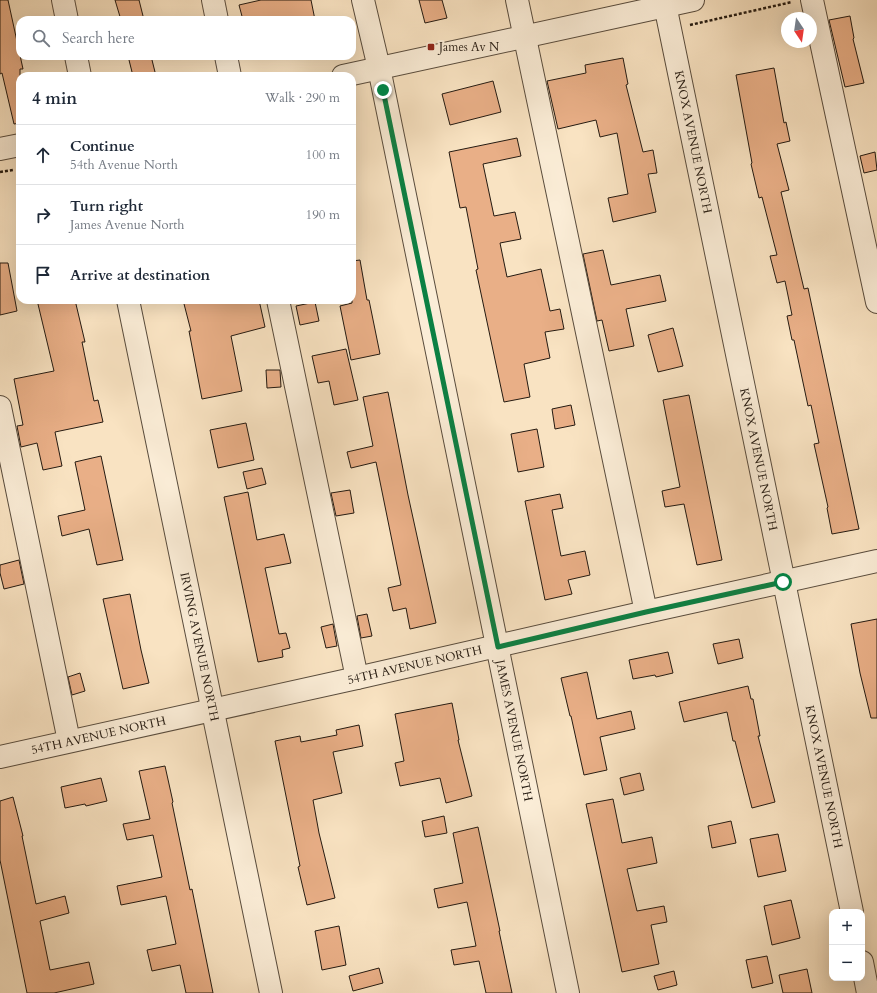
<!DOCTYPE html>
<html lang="en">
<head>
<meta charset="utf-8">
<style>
	:root { --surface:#fff; --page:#f2f2f3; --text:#1f2937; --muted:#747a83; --line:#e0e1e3 }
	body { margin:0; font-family:Cardo,serif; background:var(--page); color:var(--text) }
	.controls { position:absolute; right:12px; bottom:12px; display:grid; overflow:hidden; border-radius:8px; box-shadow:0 4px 16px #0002 }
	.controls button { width:36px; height:36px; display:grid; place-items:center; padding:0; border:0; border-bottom:1px solid var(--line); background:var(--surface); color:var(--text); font:20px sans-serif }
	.compass { position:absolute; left:781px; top:12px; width:36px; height:36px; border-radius:50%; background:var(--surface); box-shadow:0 4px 16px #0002; rotate:167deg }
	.stop { position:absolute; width:12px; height:12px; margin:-9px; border:3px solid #0b8043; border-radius:50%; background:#fff }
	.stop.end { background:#0b8043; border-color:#fff; box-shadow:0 1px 4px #0008 }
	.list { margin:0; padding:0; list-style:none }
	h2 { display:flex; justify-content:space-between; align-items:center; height:52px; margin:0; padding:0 16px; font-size:17px }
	h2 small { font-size:13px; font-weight:400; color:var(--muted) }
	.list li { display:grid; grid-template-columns:26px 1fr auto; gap:12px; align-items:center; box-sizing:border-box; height:60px; padding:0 16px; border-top:1px solid var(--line) }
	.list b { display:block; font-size:15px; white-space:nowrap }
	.list p { margin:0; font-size:13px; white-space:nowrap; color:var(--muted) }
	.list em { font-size:13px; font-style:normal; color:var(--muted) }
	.icon { flex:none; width:22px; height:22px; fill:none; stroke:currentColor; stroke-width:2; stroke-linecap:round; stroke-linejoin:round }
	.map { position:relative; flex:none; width:877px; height:993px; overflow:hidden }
	.search { position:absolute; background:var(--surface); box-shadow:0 4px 16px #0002; left:16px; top:16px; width:340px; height:44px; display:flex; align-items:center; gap:10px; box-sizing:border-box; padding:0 14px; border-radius:12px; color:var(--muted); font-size:15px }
	.panel { position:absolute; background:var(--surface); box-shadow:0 4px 16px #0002; left:16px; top:72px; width:340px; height:232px; border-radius:12px }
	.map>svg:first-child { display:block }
	.building { fill:#e9af87; stroke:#241a11 }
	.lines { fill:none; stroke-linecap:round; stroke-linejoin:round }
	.minor-casing { stroke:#594c3d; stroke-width:24 }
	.path { stroke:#241a11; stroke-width:2.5; stroke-dasharray:3 2; stroke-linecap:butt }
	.minor { stroke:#fbedd7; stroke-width:22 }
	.route { stroke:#0b8043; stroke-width:5 }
	.poi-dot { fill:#8f2418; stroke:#fbedd7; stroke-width:1.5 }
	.labels { text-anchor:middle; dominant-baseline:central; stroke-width:4; stroke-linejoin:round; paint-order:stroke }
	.poi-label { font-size:12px; fill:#241a11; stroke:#fbedd7; text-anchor:start }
	.street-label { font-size:12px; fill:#241a11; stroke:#fbedd7 }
</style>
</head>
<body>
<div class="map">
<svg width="877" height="993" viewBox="0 0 877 993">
	<rect width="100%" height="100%" fill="#f9e3c2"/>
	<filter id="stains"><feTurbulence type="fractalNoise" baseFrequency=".005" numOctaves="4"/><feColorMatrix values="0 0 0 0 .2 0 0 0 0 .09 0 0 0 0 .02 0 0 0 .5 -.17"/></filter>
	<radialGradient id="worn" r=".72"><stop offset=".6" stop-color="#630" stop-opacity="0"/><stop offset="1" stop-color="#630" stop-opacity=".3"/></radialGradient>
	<g class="building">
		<path d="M0,0H8L23,69H20V123L14,124L2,73L0,74Z"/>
		<path d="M115,0H139L144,20H121Z"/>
		<path d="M261,0H311L315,20H243L239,5Z"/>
		<path d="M419,0H442L447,18L425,23Z"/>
		<path d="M850,16L854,38L853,39L864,83L845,87L829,20Z"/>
		<path d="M128,56H151L156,76H133Z"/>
		<path d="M623,58L628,84L626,85L643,152L653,150L657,173L648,174L656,212L613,222L608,198L628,194L617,133L600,137L596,120L558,129L547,81L586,73L585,65Z"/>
		<path d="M774,68L784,123L786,122L790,141L777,144L789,190L781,192L804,289L808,288L859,529L832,534L827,508L828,507L814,444L819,443L811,405L808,406L794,340H792L787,316L792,315L785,281L777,283L770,256L777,255L762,197L759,198L751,164L752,163L736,75Z"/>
		<path d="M493,81L501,112L450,125L442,94Z"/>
		<path d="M517,138L521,156L483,164L494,216L515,212L521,239L500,243L507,277L541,269L550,311L560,309L564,329L545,332L550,358L524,364L530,397L504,402L476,270L478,269L466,207L460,208L449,152Z"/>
		<path d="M875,152L877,170L864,173L860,156Z"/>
		<path d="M603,250L611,285L660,275L666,301L626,309L634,346L609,351L602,320L597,321L583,254Z"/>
		<path d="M360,260L367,300H369L380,354L351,360L340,306L352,303V261Z"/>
		<path d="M0,263H8L17,311L0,315Z"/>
		<path d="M37,300H75L85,342H82L94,401L98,400L103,422L55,432L62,466L43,470L37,443L21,447L17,426L23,425L14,379L54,371Z"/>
		<path d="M183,300H259L265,327L231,336L242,391L202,399L189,331H191Z"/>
		<path d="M315,302L319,321L300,325L296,306Z"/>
		<path d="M673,328L683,366L658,372L648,335Z"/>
		<path d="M346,349L358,400L334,405L329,381L318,383L312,356Z"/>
		<path d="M266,370H280L281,387L267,388Z"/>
		<path d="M388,392L408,495L436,623L410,629L406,608L393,611L388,588L401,585L376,462L351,468L347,452L373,446L363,397Z"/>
		<path d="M689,395L722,560L697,565L684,504L665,507L662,491L680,487L663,400Z"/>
		<path d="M571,405L575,425L555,429L552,409Z"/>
		<path d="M246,423L254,460L218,468L210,430Z"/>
		<path d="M537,429L544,467L518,472L511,434Z"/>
		<path d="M101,456L123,560L97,565L89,529L62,536L58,516L85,510L75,462Z"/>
		<path d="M262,468L266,484L247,489L243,472Z"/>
		<path d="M350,490L354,513L336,516L331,493Z"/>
		<path d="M248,492L257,540L284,534L291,563L265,568L279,634L286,633L290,648L282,650L283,657L258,662L224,497Z"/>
		<path d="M560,494L563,508L552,510L561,556L585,551L590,575L568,580L572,594L545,600L525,501Z"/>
		<path d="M19,560L24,584L4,589L0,573V565Z"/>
		<path d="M130,594L141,650L149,683L123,689L103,599Z"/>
		<path d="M367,614L372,636L361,638L357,616Z"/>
		<path d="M877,619V718H871L860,673L851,624Z"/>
		<path d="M333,624L337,646L326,648L321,627Z"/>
		<path d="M739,639L743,658L718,664L713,644Z"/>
		<path d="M668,652L673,673L656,677L655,675L633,679L629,660Z"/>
		<path d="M587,672L597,719L631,711L635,729L600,737L607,770L584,775L571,716H570L561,678Z"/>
		<path d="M80,673L85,691L72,695L68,677Z"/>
		<path d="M748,686L751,699H753L760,736H758L775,802L752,808L735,741H733L727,712L684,722L679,702Z"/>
		<path d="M452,703L459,740H458L472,796L446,803L440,778L400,786L395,763L404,761L395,714Z"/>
		<path d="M359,725L363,746L333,752L342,793L313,800L319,833L335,898L307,905L298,867L300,866L275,741L300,736L301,742L337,735L336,730Z"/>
		<path d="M165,766L173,802L172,803L190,890L192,889L213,993H186L180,965L152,971L147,950L176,944L166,896L121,905L117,886L162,877L153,835L127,840L123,824L150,819L139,771Z"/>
		<path d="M640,773L644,790L624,795L620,778Z"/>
		<path d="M101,778L107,801L86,806L85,804L65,808L61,787Z"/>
		<path d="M13,797L23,836H22L36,904L65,896L69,913L40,921L50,970L89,962L94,984L54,993H27L0,860V801Z"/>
		<path d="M613,799L622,843L652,837L657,863L627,869L637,911L664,906L667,922L651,925L659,964L622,972L586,804Z"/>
		<path d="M444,816L447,833L425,837L422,821Z"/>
		<path d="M731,821L736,843L712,848L708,826Z"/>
		<path d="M478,827L500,931H499L512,993H486L479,961L454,965L451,950L476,946L467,902L438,908L434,889L463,883L453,833Z"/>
		<path d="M778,834L786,871L758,877L750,839Z"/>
		<path d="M791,900L800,938L772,945L764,906Z"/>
		<path d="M339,926L346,965L322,970L315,931Z"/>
		<path d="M767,956L773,983L752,988L746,960Z"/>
		<path d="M379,968L383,983L353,991L349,976Z"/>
		<path d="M807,969L812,993H783L779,975Z"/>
		<path d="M674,971L677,985L658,990L654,976Z"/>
	</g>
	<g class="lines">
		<defs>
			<g id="minor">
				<path d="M63,0L67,20"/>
				<path d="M213,0L217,20"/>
				<path id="s1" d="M363,0L379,68L568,993"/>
				<path d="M517,0L646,612"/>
				<path id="s2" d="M664,0L852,912"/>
				<path d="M812,0L877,302"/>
				<path d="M76,56L80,76"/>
				<path d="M226,56L230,76"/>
				<path d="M343,76L693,0"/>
				<path d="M0,149L20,145"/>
				<path id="s3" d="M128,300L271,993"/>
				<path d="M278,300L357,678"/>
				<path d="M0,407L69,741"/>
				<path id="s4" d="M0,757L357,678L646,612L877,561"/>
				<path d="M862,962L868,993"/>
			</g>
		</defs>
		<use href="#minor" class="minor-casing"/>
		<g class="path">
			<path d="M690,25L792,2"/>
			<path d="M0,172L13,170"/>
		</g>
		<use href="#minor" class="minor"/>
	</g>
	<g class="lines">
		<path class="route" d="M383,90L498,647L646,612L783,582"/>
	</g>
	<rect class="poi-dot" x="427" y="43" width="8" height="8" rx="2"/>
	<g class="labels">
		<g class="poi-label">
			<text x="439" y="47">James Av N</text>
		</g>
		<g class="street-label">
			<text stroke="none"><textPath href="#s2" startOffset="145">KNOX AVENUE NORTH</textPath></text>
			<text stroke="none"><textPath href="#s2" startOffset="469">KNOX AVENUE NORTH</textPath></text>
			<text stroke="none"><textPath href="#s3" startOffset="354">IRVING AVENUE NORTH</textPath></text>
			<text stroke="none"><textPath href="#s4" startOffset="425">54TH AVENUE NORTH</textPath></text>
			<text stroke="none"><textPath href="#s1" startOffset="746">JAMES AVENUE NORTH</textPath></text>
			<text stroke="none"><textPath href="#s4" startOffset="101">54TH AVENUE NORTH</textPath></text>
			<text stroke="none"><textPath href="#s2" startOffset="793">KNOX AVENUE NORTH</textPath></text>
		</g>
	</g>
	<rect width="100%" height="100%" filter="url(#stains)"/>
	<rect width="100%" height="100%" fill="url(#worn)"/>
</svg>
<div class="controls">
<button>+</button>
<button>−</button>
</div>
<svg class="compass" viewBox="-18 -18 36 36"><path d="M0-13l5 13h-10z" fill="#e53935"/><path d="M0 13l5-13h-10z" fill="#747a83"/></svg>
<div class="stop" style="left:783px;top:582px"></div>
<div class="stop end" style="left:383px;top:90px"></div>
<div class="search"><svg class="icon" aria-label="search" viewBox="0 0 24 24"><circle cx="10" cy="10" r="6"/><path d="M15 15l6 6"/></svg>Search here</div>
<section class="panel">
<h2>4 min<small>Walk · 290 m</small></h2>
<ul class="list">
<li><svg class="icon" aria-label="ahead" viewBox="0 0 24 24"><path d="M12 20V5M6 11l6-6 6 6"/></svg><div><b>Continue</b><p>54th Avenue North</p></div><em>100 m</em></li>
<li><svg class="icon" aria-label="right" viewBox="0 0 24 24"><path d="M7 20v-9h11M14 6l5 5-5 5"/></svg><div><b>Turn right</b><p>James Avenue North</p></div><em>190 m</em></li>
<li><svg class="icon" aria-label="arrive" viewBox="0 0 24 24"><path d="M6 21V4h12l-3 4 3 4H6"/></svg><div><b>Arrive at destination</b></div></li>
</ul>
</section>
</div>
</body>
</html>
